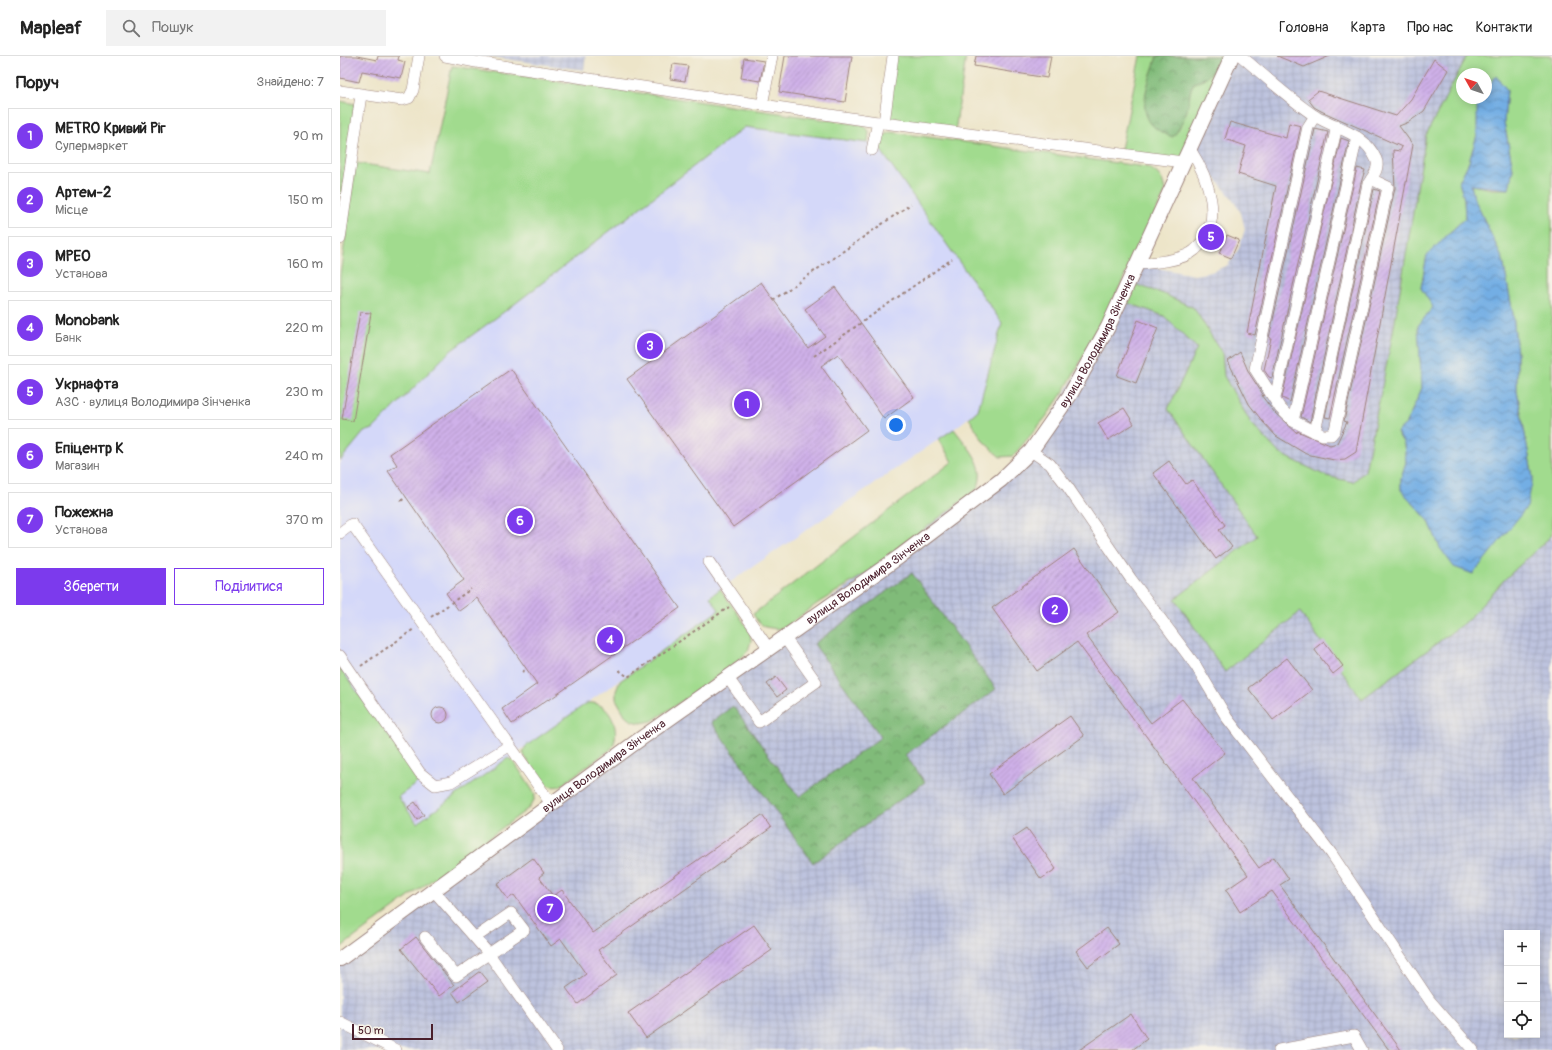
<!DOCTYPE html>
<html lang="uk">
<head>
<meta charset="utf-8">
<style>
	:root { --surface:#fff; --page:#f2f2f2; --text:#222; --muted:#767676; --line:#e0e0e0; --accent:#7c3aed }
	body { margin:0; font-family:Pangolin,sans-serif; background:var(--page); color:var(--text) }
	.controls { position:absolute; right:12px; bottom:12px; display:grid; overflow:hidden; border-radius:0px; box-shadow:0 2px 10px #0003 }
	.controls button { width:36px; height:36px; display:grid; place-items:center; padding:0; border:0; border-bottom:1px solid var(--line); background:var(--surface); color:var(--text); font:20px sans-serif }
	.compass { position:absolute; left:1116px; top:12px; width:36px; height:36px; border-radius:50%; background:var(--surface); box-shadow:0 2px 10px #0003; rotate:310deg }
	.scale { position:absolute; left:12px; bottom:10px; width:81px; box-sizing:border-box; padding-left:4px; border:2px solid #4a1f2b; border-top:0; font-size:11px; line-height:14px; white-space:nowrap; color:#4a1f2b; -webkit-text-stroke:3px #f7f3e8; paint-order:stroke }
	.you { position:absolute; left:556px; top:369px; width:14px; height:14px; margin:-10px; border:3px solid #fff; border-radius:50%; background:#1a73e8; box-shadow:0 0 0 6px #1a73e833 }
	.badge { display:grid; place-items:center; width:26px; height:26px; border-radius:50%; background:var(--accent); color:#fff; font-size:13px; font-weight:700 }
	.pin { position:absolute; translate:-50% -50%; border:2px solid #fff; box-shadow:0 1px 4px #0006 }
	.list { margin:0; padding:0; list-style:none }
	h2 { display:flex; justify-content:space-between; align-items:center; height:52px; margin:0; padding:0 16px; font-size:17px }
	h2 small { font-size:13px; font-weight:400; color:var(--muted) }
	.list li { display:grid; grid-template-columns:26px 1fr auto; gap:12px; align-items:center; box-sizing:border-box; height:56px; margin:0 8px 8px; padding:0 8px; border:1px solid var(--line); border-radius:0px }
	.list b { display:block; font-size:15px; white-space:nowrap }
	.list p { margin:0; font-size:13px; white-space:nowrap; color:var(--muted) }
	.list em { font-size:13px; font-style:normal; color:var(--muted) }
	.actions { display:flex; gap:8px; padding:12px 16px }
	.actions a { flex:1; padding:9px 0; border:1px solid var(--accent); border-radius:0px; text-align:center; font-size:14px; color:var(--accent) }
	.actions .main { background:var(--accent); color:#fff }
	.icon { flex:none; width:22px; height:22px; fill:none; stroke:currentColor; stroke-width:2; stroke-linecap:round; stroke-linejoin:round }
	.map { position:relative; flex:none; width:1212px; height:994px; overflow:hidden }
	header { display:flex; align-items:center; gap:24px; box-sizing:border-box; height:56px; padding:0 20px; background:var(--surface); border-bottom:1px solid var(--line) }
	header strong { font-size:19px }
	nav { display:flex; gap:22px; margin-inline-start:auto; font-size:14px }
	.search { width:280px; height:36px; background:var(--page); display:flex; align-items:center; gap:10px; box-sizing:border-box; padding:0 14px; border-radius:0px; color:var(--muted); font-size:15px }
	main { display:flex }
	aside { flex:1; background:var(--surface) }
	.map>svg:first-child { display:block }
	.built { fill:#d4d8f9 }
	.industrial { fill:url(#industrial-grid); fill-rule:evenodd }
	.green { fill:#a1db8e; stroke:#767d5c; fill-rule:evenodd }
	.forest { fill:url(#forest-crowns); stroke:#656d52 }
	.water { fill:url(#water-waves); stroke:#5e6688 }
	.building { fill:url(#building-hatch) }
	.lines { fill:none; stroke-linecap:round; stroke-linejoin:round }
	.minor-casing { stroke:#9c827a; stroke-width:12 }
	.major-casing { stroke:#9c827a; stroke-width:16 }
	.path { stroke:#9c827a; stroke-width:2; stroke-dasharray:3 3; stroke-linecap:butt }
	.minor { stroke:#fff; stroke-width:11 }
	.major { stroke:#fff; stroke-width:14 }
	.labels { text-anchor:middle; dominant-baseline:central; stroke-width:3; stroke-linejoin:round; paint-order:stroke }
	.street-label { font-size:12px; fill:#4a1f2b; stroke:#f7f3e8 }
</style>
</head>
<body>
<header>
<strong>Mapleaf</strong>
<div class="search"><svg class="icon" aria-label="search" viewBox="0 0 24 24"><circle cx="10" cy="10" r="6"/><path d="M15 15l6 6"/></svg>Пошук</div>
<nav><a>Головна</a><a>Карта</a><a>Про нас</a><a>Контакти</a></nav>
</header>
<main>
<aside>
<h2>Поруч<small>Знайдено: 7</small></h2>
<ul class="list">
<li><span class="badge">1</span><div><b>METRO Кривий Ріг</b><p>Супермаркет</p></div><em>90 m</em></li>
<li><span class="badge">2</span><div><b>Артем-2</b><p>Місце</p></div><em>150 m</em></li>
<li><span class="badge">3</span><div><b>МРЕО</b><p>Установа</p></div><em>160 m</em></li>
<li><span class="badge">4</span><div><b>Monobank</b><p>Банк</p></div><em>220 m</em></li>
<li><span class="badge">5</span><div><b>Укрнафта</b><p>АЗС · вулиця Володимира Зінченка</p></div><em>230 m</em></li>
<li><span class="badge">6</span><div><b>Епіцентр К</b><p>Магазин</p></div><em>240 m</em></li>
<li><span class="badge">7</span><div><b>Пожежна</b><p>Установа</p></div><em>370 m</em></li>
</ul>
<div class="actions"><a class="main">Зберегти</a><a>Поділитися</a></div>
</aside>
<div class="map">
<svg width="1212" height="994" viewBox="0 0 1212 994">
	<defs>
		<pattern id="industrial-grid" width="8" height="8" patternUnits="userSpaceOnUse"><rect width="8" height="8" fill="#bdc3de"/><path d="M0 4h8M4 0v8" fill="none" stroke="#a4a7bf"/></pattern>
		<pattern id="forest-crowns" width="20" height="18" patternUnits="userSpaceOnUse"><rect width="20" height="18" fill="#80bb79"/><path d="M2 6a3 3 0 1 1 6 0M12 15a3 3 0 1 1 6 0" fill="none" stroke="#6b9763"/></pattern>
		<pattern id="water-waves" width="16" height="10" patternUnits="userSpaceOnUse"><rect width="16" height="10" fill="#73aee4"/><path d="M0 5q4-4 8 0t8 0" fill="none" stroke="#608db9"/></pattern>
		<pattern id="building-hatch" width="6" height="6" patternUnits="userSpaceOnUse"><rect width="6" height="6" fill="#cfb1e9"/><path d="M-1 1l2-2M0 6l6-6M5 7l2-2" fill="none" stroke="#aa8fbd"/></pattern>
	</defs>
	<rect width="100%" height="100%" fill="#f7f3e8"/>
	<filter id="ink" filterUnits="userSpaceOnUse"><feTurbulence type="fractalNoise" baseFrequency=".025" numOctaves="2"/><feDisplacementMap in="SourceGraphic" scale="8" xChannelSelector="R" yChannelSelector="G"/><feConvolveMatrix kernelMatrix="1 2 1 2 8 2 1 2 1" color-interpolation-filters="sRGB"/></filter>
	<filter id="wash" filterUnits="userSpaceOnUse"><feTurbulence type="fractalNoise" baseFrequency=".012" numOctaves="4" result="noise"/><feDisplacementMap in="SourceGraphic" scale="16" xChannelSelector="R" yChannelSelector="G"/><feGaussianBlur stdDeviation="0.9" result="paint"/><feColorMatrix in="noise" values="0 0 0 0 0 0 0 0 0 0 0 0 0 0 0 0 0 1.4 0 .05"/><feComposite in="paint" operator="in"/></filter>
	<g filter="url(#wash)">
		<rect width="100%" height="100%" fill="#ede5c9"/>
		<path class="built" d="M405,71L540,88L705,114L638,354L614,373L370,540L379,554L77,767L58,741L81,724L0,612V405L24,376L33,373L109,296L172,250Z"/>
		<g class="industrial">
			<path d="M145,0H246L244,14Z"/>
			<path d="M892,0H1128L1086,79L1053,276L1025,415L1013,426L986,420L939,397L911,367L884,320L882,297L854,252L824,238L788,226L796,208L854,219L871,216L888,209L899,192L905,173L901,157L892,142L850,93Z"/>
			<path d="M780,244L824,260L857,292L828,353L917,480L835,543L960,556L1022,643L1128,564L1164,524L1212,479V994H0V903L212,749L691,395ZM1167,877H1197V979H1167Z"/>
		</g>
		<g class="green">
			<path d="M553,0H626L615,76L544,67Z"/>
			<path d="M800,0H892L843,106L780,98Z"/>
			<path d="M1127,0H1212V479L1164,524L1128,564L1022,643L960,556L885,616L835,543L917,480L828,353L857,292L824,260L780,244L788,226L824,238L854,252L882,297L884,320L911,367L939,397L986,420L1013,426L1025,415L1053,276L1086,79ZM1122,18H1146V33L1156,21L1167,34L1164,66L1173,113L1169,133H1152L1131,129L1134,142L1163,204L1173,258L1177,298V335L1193,422L1165,477L1133,518L1100,492L1089,465L1061,434V422L1066,406L1064,388L1057,376L1066,368L1082,332L1078,270L1093,251L1081,232L1087,199L1125,162L1124,143L1119,126L1129,106L1137,79L1138,42H1122Z"/>
			<path d="M112,10L522,69L529,75L528,87L405,71L172,250L109,296L33,373L24,376L0,405V219L16,107L90,118Z"/>
			<path d="M0,45L15,48L0,149Z"/>
			<path d="M551,76L806,111C819,116 824,123 825,137L762,267L724,335L706,361L673,400L660,401L644,386L629,362L638,354L662,267L540,93L541,81Z"/>
			<path d="M614,373C628,392 648,409 637,433L525,518L478,547L445,571L437,573L425,571L418,566L413,558L612,406L599,383Z"/>
			<path d="M380,533L410,575L411,585L408,595L401,602L366,629L312,665L301,667L292,665L285,659L276,643V635L280,625L379,554L370,541Z"/>
			<path d="M0,612L81,724L58,741L77,767L168,702L174,706L195,738L194,744L189,752L0,892Z"/>
			<path d="M247,647C270,644 283,676 271,693L220,730C201,735 193,713 184,699L183,695L186,690Z"/>
		</g>
		<g class="forest">
			<path d="M817,0H880C876,14 867,23 854,27C850,34 850,38 849,45C847,58 841,71 833,81C789,67 807,32 817,0Z"/>
			<path d="M572,517L656,633L565,699L585,726L473,807L371,666L393,650L459,741L541,681L474,588Z"/>
		</g>
		<path class="water" d="M1156,20L1167,34L1164,66L1173,113L1169,133L1131,129L1134,142L1163,204L1173,258L1177,298V335L1193,422L1187,451L1133,518L1114,511L1100,492L1089,465L1061,434V422L1066,406L1064,388L1057,376L1066,368L1082,332L1078,270L1093,251L1081,232L1087,199L1125,162L1124,143L1119,126L1129,106L1137,79V43L1146,42V33Z"/>
		<g id="blocks">
			<g class="building">
				<path d="M0,0H17L37,4L38,0H59L58,4L65,6L61,22L22,15L19,26L0,22Z"/>
				<path d="M445,0H512L505,46L439,36Z"/>
				<path d="M636,0H711L707,22L634,10Z"/>
				<path d="M937,0H990L964,11Z"/>
				<path d="M404,2L424,5L420,25L401,22Z"/>
				<path d="M1094,3L1108,14L1084,55L1069,66L1059,70L1073,89L1016,396L1005,403L994,404L966,398L936,380L923,366L909,348L888,305L900,296L909,317L924,340L921,339L935,357L957,377V375L990,389L997,387L1007,366L1004,365L1055,132L1053,94L1060,95L1062,91L981,55L974,51L968,43L978,35L1056,60L1071,43Z"/>
				<path d="M333,8L348,10L345,25L330,23Z"/>
				<path d="M890,66L946,82L949,67L961,70L915,279L907,277L936,130L898,118L906,90L885,83Z"/>
				<path d="M975,73L988,76L932,322L929,321L924,314L931,282H929Z"/>
				<path d="M1001,82L1009,85L950,346L942,342Z"/>
				<path d="M1017,112L1025,114L1021,127L970,366L961,361Z"/>
				<path d="M1034,133L1040,135L990,362L985,361Z"/>
				<path d="M887,179L899,184L891,202L879,197Z"/>
				<path d="M421,226L468,292L485,280L465,253L495,231L574,341L544,363L498,298L481,310L527,374L393,471L287,323Z"/>
				<path d="M20,256L31,257L13,365L2,363Z"/>
				<path d="M798,264L818,272L796,327L777,320Z"/>
				<path d="M171,313L340,552L209,644L208,643L172,668L162,653L197,628L137,542L119,555L106,537L124,524L48,415L57,409L50,398Z"/>
				<path d="M784,352L794,368L768,384L758,367Z"/>
				<path d="M829,405L846,428L852,424L885,469L879,474L892,491L876,503L813,417Z"/>
				<path d="M734,493L779,556L746,579L811,667L842,643L885,697L853,722L919,812L934,801L949,823L940,829L1061,994H1049L932,835L900,856L886,834L908,819L737,586L697,615L652,552Z"/>
				<path d="M984,585L1003,610L993,618L974,593Z"/>
				<path d="M947,602L972,634L933,664L908,632Z"/>
				<path d="M436,621L446,634L437,641L427,628Z"/>
				<circle cx="100" cy="659" r="8"/>
				<path d="M730,660L744,680L663,738L649,718Z"/>
				<path d="M75,746L84,759L77,764L68,751Z"/>
				<path d="M422,759L431,772L258,894L277,919L238,948L226,932L246,918L221,883L211,890L174,839L168,843L157,828L193,802L204,817L199,821L213,840L222,834L253,877Z"/>
				<path d="M687,772L716,813L701,823L672,782Z"/>
				<path d="M414,869L432,894L306,982L288,957Z"/>
				<path d="M767,872L779,888L748,911L736,895Z"/>
				<path d="M76,881L114,929L99,940L61,893Z"/>
				<path d="M140,915L148,925L119,946L112,936Z"/>
				<path d="M791,958L807,983L792,994H739Z"/>
			</g>
		</g>
	</g>
	<g filter="url(#ink)">
		<use href="#blocks" fill-opacity="0" stroke="#9c827a" stroke-width="1"/>
		<g class="lines">
			<defs>
				<g id="minor">
					<path d="M105,0L136,6L544,67L843,106"/>
					<path d="M901,0C925,20 949,43 975,60C997,74 1024,76 1036,103C1040,112 1033,120 1028,128L975,376L983,379H991L995,374L1048,131L1031,123"/>
					<path d="M0,35L62,44L69,42L73,34L79,0"/>
					<path d="M422,49L432,0"/>
					<path d="M544,67L553,0"/>
					<path d="M532,94L538,66"/>
					<path d="M0,183L21,39"/>
					<path d="M796,208C812,207 843,205 855,194C886,167 868,121 850,93"/>
					<path d="M935,342L997,70"/>
					<path d="M953,365L1017,81"/>
					<path d="M975,376L953,365L940,352L915,313L968,71L975,60"/>
					<path d="M691,395L710,408L727,430L791,523L856,610L887,662L991,797L1090,945L1133,994"/>
					<path d="M0,477L12,468L212,749"/>
					<path d="M369,506L429,593"/>
					<path d="M0,600L80,717L95,729L111,726L169,690"/>
					<path d="M388,622L419,666L476,626L445,582"/>
					<path d="M93,834L149,898L217,994"/>
					<path d="M85,881L116,920L184,874L171,857L136,881"/>
					<path d="M0,966L56,994"/>
					<path d="M939,994L1014,980L1022,994"/>
				</g>
				<g id="major">
					<path id="s1" d="M0,903L296,686L559,501L661,424L691,395L730,339L768,271L892,0"/>
				</g>
			</defs>
			<use href="#minor" class="minor-casing"/>
			<use href="#major" class="major-casing"/>
			<g class="path">
				<path d="M433,244L571,148"/>
				<path d="M474,300L612,203"/>
				<path d="M61,445L66,441"/>
				<path d="M91,561L131,533"/>
				<path d="M21,610L74,573"/>
				<path d="M279,614L288,621L389,551"/>
				<path d="M182,616L187,613"/>
			</g>
			<use href="#minor" class="minor"/>
			<use href="#major" class="major"/>
		</g>
	</g>
	<g class="labels">
		<g class="street-label">
			<text stroke="none"><textPath href="#s1" startOffset="987">вулиця Володимира Зінченка</textPath></text>
			<text stroke="none"><textPath href="#s1" startOffset="651">вулиця Володимира Зінченка</textPath></text>
			<text stroke="none"><textPath href="#s1" startOffset="327">вулиця Володимира Зінченка</textPath></text>
		</g>
	</g>
</svg>
<div class="controls">
<button>+</button>
<button>−</button>
<button><svg class="icon" aria-label="locate" viewBox="0 0 24 24"><circle cx="12" cy="12" r="6"/><path d="M12 2v4M12 18v4M2 12h4M18 12h4"/></svg></button>
</div>
<svg class="compass" viewBox="-18 -18 36 36"><path d="M0-13l5 13h-10z" fill="#e53935"/><path d="M0 13l5-13h-10z" fill="#767676"/></svg>
<div class="scale">50 m</div>
<div class="you"></div>
<div class="pin badge" style="left:407px;top:348px">1</div>
<div class="pin badge" style="left:715px;top:554px">2</div>
<div class="pin badge" style="left:310px;top:290px">3</div>
<div class="pin badge" style="left:270px;top:584px">4</div>
<div class="pin badge" style="left:871px;top:181px">5</div>
<div class="pin badge" style="left:180px;top:465px">6</div>
<div class="pin badge" style="left:210px;top:853px">7</div>
</div>
</main>
</body>
</html>
